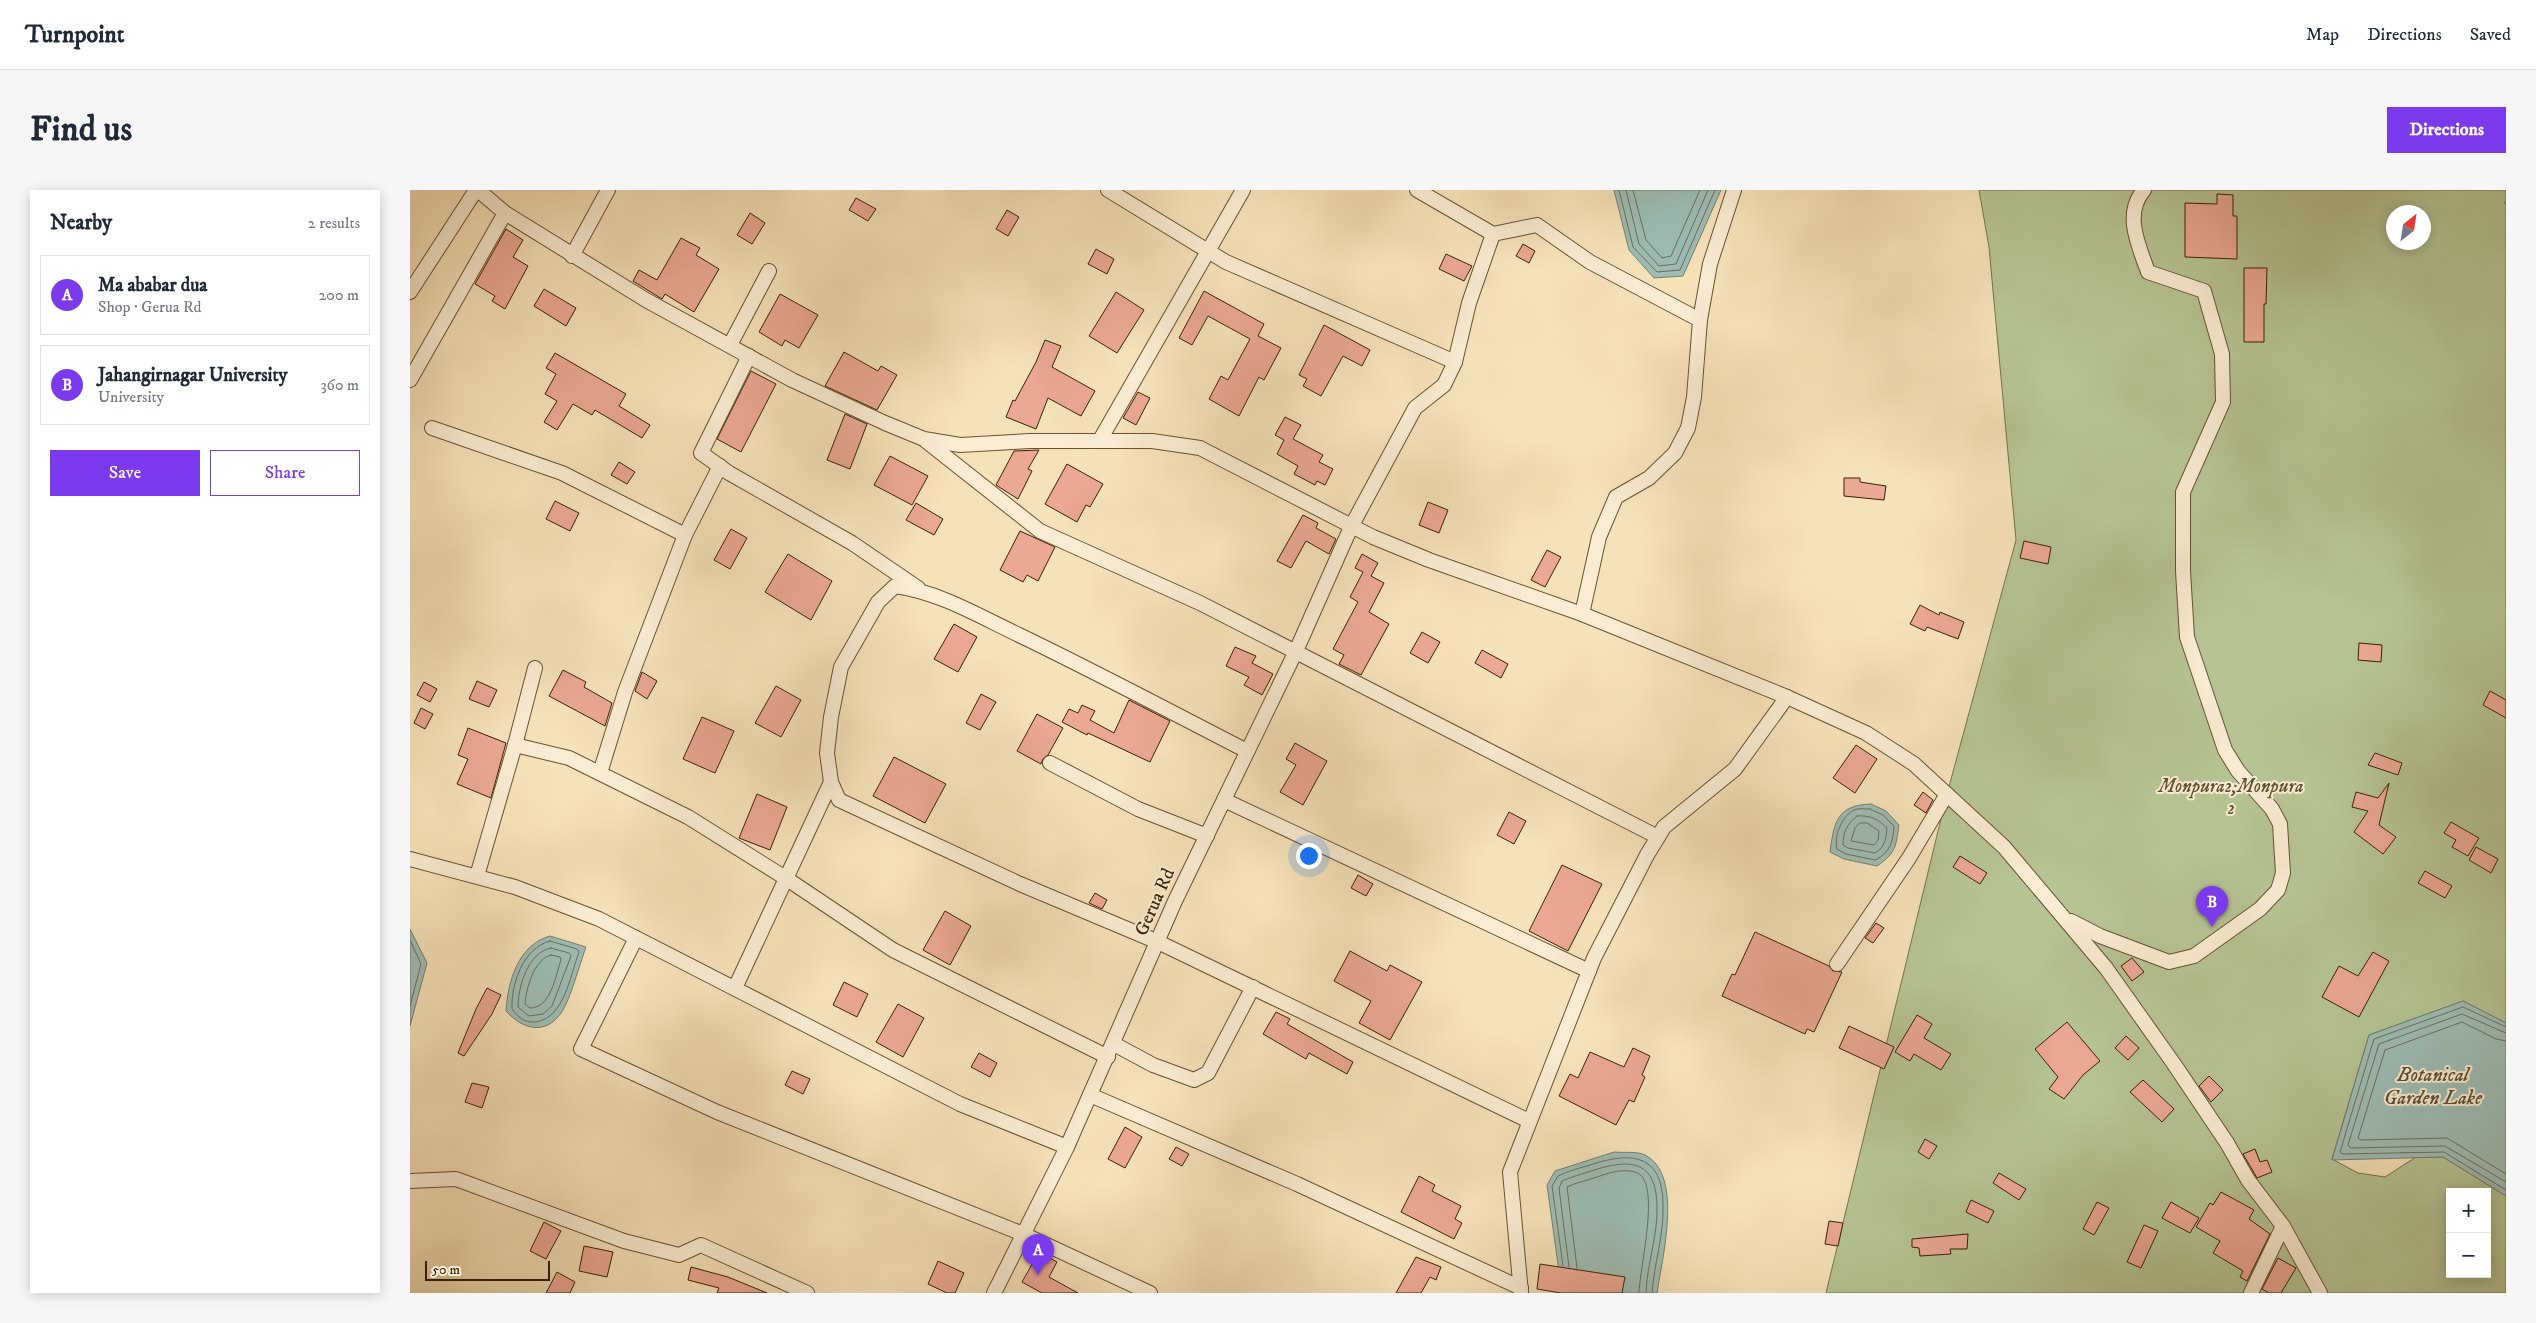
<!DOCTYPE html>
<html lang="en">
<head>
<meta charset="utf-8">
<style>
	:root { --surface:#fff; --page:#f6f6f7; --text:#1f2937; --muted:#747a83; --line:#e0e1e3; --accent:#7c3aed }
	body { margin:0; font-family:"IM FELL DW Pica",serif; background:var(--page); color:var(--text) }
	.controls { position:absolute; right:15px; bottom:15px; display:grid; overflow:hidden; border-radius:0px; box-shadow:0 2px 12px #0003 }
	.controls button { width:45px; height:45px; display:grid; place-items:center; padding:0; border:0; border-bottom:1px solid var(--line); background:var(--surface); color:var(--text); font:25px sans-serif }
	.compass { position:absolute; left:1976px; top:15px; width:45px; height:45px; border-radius:50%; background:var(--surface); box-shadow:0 2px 12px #0003; rotate:30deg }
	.scale { position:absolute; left:15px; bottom:12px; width:125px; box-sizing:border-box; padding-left:5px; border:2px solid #3b2001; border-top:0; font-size:14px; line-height:18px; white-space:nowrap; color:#3b2001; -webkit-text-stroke:4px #f9ecd2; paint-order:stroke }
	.you { position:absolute; left:898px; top:665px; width:18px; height:18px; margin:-12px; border:4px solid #fff; border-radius:50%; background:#1a73e8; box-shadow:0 0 0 8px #1a73e833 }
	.badge { display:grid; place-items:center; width:32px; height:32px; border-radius:50%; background:var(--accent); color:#fff; font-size:16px; font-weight:700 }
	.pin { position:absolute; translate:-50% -41px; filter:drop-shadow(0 1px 2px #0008) }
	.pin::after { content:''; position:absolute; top:26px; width:18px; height:15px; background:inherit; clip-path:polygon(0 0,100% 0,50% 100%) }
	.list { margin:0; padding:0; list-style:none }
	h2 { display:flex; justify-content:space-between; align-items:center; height:65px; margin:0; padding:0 20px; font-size:21px }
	h2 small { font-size:16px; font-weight:400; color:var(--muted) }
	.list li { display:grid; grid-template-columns:32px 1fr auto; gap:15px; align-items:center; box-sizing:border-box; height:80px; margin:0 10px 10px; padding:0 10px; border:1px solid var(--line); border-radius:0px }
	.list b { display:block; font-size:19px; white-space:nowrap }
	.list p { margin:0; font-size:16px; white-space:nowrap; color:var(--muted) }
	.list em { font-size:16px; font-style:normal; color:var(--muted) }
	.actions { display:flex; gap:10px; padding:15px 20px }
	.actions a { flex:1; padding:11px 0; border:1px solid var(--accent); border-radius:0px; text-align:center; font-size:18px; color:var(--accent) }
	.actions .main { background:var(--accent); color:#fff }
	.map { position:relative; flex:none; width:2096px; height:1103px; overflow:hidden; border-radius:0px }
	header { display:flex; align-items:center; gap:30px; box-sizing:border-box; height:70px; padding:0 25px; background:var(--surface); border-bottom:1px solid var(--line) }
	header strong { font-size:24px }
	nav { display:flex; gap:28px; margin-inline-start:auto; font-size:18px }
	.intro { display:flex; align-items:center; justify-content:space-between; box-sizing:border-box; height:120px; padding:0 30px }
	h1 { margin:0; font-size:35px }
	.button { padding:12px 22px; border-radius:0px; background:var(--accent); color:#fff; font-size:18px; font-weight:700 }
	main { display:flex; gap:30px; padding:0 30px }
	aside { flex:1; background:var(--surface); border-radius:0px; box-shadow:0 2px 12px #0003 }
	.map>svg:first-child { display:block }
	.green { fill:#b6c494; stroke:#78724a; fill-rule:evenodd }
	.water { fill:#9ebdb5; stroke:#767e6d }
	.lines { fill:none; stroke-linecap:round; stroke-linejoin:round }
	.shore { stroke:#6c6e5b; stroke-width:1 }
	.building { fill:#eba894; stroke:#3b2001 }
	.street-casing { stroke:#6a502f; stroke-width:16 }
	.street { stroke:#f9ecd2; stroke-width:14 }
	.labels { text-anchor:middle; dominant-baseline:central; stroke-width:4; stroke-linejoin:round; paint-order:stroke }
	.park-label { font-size:19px; font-style:italic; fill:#60512d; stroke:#f9ecd2 }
	.street-label { font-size:19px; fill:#3b2001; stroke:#f9ecd2 }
	.water-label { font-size:20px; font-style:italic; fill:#594f37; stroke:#f9ecd2 }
</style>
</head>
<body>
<header>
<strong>Turnpoint</strong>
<nav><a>Map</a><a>Directions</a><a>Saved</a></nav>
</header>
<div class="intro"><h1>Find us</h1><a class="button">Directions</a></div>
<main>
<aside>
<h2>Nearby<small>2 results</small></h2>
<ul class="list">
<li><span class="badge">A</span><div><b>Ma ababar dua</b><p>Shop · Gerua Rd</p></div><em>200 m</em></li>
<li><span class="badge">B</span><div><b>Jahangirnagar University</b><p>University</p></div><em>360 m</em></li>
</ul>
<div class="actions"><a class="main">Save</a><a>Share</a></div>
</aside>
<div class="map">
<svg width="2096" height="1103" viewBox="0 0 2096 1103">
	<rect width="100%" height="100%" fill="#f6e2b9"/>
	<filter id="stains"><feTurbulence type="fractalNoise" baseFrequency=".004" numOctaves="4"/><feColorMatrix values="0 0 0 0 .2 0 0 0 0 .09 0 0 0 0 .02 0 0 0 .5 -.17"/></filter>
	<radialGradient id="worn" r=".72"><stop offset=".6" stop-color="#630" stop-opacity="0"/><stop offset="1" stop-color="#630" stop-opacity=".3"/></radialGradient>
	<path class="green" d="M1569,0H2096V13L2094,12L2096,15V833L2053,811L1959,845L1922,969L1948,983L1975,987L2006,967H2033L2096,1006V1103H1416L1537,604L1606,350L1579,57ZM1984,22H2014V52H1984ZM2040,1002H2077V1084H2040Z"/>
	<g class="water">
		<path d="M1204,0H1311L1273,86L1244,88L1219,60Z"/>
		<path d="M1461,614L1476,621L1489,635C1486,656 1486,663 1467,676L1434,669L1420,662C1424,632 1427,615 1461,614Z"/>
		<path d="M0,739L17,773L0,836Z"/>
		<path d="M140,746L176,757C170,773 160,811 151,823C135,846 112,839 96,821C98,791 108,755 140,746Z"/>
		<path d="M2053,811L2096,833V1006L2033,967L1922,970L1959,845Z"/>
		<path d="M1204,962C1213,963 1227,961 1235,965C1274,985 1252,1068 1247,1103H1152L1137,995L1145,981Z"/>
	</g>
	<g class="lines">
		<g class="shore">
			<path d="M1209,0L1223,57L1247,82L1270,80L1305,0"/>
			<path d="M1216,0L1229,54L1249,76L1266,74L1298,0"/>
			<path d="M1223,0L1236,50L1252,68L1261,66L1290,0"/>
			<path d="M1460,619L1473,625L1484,636C1483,652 1480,663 1465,670L1436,664L1427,659C1424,646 1431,627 1444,620C1448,618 1455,619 1460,619Z"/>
			<path d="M1447,626C1460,625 1468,629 1477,638C1476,649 1475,657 1465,663L1438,658L1433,655C1433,642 1437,634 1447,626Z"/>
			<path d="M1450,633H1457L1469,641L1468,650L1464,655L1441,651L1445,638Z"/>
			<path d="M0,750L11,774L0,816"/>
			<path d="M140,751L167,759L169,762C160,786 154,829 125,832C114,833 108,827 102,819C101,794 113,758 140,751Z"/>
			<path d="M141,758L159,763L161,766L142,816L133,824L119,826L108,817C108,797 118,762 141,758Z"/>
			<path d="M141,765L150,767L151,770C145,787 141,818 120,818L115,814C116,799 124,769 141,765Z"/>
			<path d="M2096,837L2053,817L1964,849L1930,962L1932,964L2034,962L2096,1000"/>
			<path d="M2096,843L2052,824L1969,854L1938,955L1941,958L2035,956L2096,992"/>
			<path d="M2096,851L2086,849L2052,832L1975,860L1948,948L1951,950L2037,948L2096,984"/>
			<path d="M1153,1076L1142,996L1148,986C1158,981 1170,978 1180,975C1222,961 1253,964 1253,1016C1254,1045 1244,1074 1242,1103"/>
			<path d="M1159,1077L1149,998L1152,991C1161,987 1172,984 1181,981C1218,969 1246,968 1247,1016C1248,1045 1237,1074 1236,1103"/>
			<path d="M1167,1078L1157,997C1167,992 1179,990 1190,986C1201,982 1216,978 1228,983C1251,995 1229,1081 1229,1103"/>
		</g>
	</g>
	<g class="building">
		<path d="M1807,4L1823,5V26H1827V69L1775,67V13L1807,14Z"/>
		<path d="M446,8L466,19L458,31L439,20Z"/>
		<path d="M597,20L609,27L598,46L586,39Z"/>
		<path d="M340,23L355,33L342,54L327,45Z"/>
		<path d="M96,39L113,50L103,67L118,76L95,119L82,111L85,106L65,94Z"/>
		<path d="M271,48L290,58L286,65L309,79L284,122L255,104L252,109L223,91L229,80L247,90Z"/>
		<path d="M1113,54L1125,61L1119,73L1106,66Z"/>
		<path d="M686,59L704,69L697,84L678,74Z"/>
		<path d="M1036,64L1062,76L1054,91L1029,79Z"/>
		<path d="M1834,78H1857L1856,114H1854V152H1834Z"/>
		<path d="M134,99L166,118L156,136L124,116Z"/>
		<path d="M794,101L854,134L848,146L871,158L854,190L849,187L829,226L799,209L811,186L818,190L840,149L798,126L782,155L769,148Z"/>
		<path d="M706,102L734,120L707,163L679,146Z"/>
		<path d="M370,104L408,125L389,158L375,150L372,156L349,142Z"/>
		<path d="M914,135L960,160L952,176L933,166L911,206L893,196L897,189L889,185Z"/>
		<path d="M635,150L651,156L642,177L685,201L671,226L638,208L626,239L596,227L603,210L605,211L626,172Z"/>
		<path d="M434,162L468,181L471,176L487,185L467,220L415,196Z"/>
		<path d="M145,163L216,204L209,216L240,235L232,248L185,220L182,225L163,214L147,240L134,232L147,211L135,204L146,184L136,178Z"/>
		<path d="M341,181L366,194L331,262L307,249Z"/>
		<path d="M728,202L740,208L726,235L713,228Z"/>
		<path d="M435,224L457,234L440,279L417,270Z"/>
		<path d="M875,227L891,235L883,249L913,265L909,272L923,279L915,295L907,291L905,295L884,284L888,276L867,264L874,250L865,245Z"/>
		<path d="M629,260L618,279L622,281L608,309L586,295L604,261Z"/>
		<path d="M480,266L518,286L502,315L464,295Z"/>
		<path d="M209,272L225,282L217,294L201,285Z"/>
		<path d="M657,274L693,294L680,317L676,315L667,332L635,314Z"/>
		<path d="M1434,288H1450V292L1476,296L1474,310L1434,306Z"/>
		<path d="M145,311L169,323L160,341L136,329Z"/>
		<path d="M1018,312L1038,320L1029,343L1009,335Z"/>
		<path d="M506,313L533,329L524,345L496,330Z"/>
		<path d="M893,325L908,333L906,338L926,349L919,364L896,351L881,378L867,371Z"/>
		<path d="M321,339L337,348L320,379L304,370Z"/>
		<path d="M610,341L645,357L628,391L617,385L613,392L590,380Z"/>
		<path d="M1614,351L1641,357L1638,374L1610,368Z"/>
		<path d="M1137,360L1151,367L1135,397L1121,390Z"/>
		<path d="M378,364L422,391L401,430L355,402Z"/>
		<path d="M952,364L968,373L961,386L974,393L959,422L979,434L951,485L929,474L934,465L923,459L948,412L940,407L953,382L945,378Z"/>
		<path d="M1510,415L1529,425L1530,422L1554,432L1548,449L1517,437L1515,441L1500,434Z"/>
		<path d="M544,434L567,447L548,482L524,469Z"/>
		<path d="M1012,442L1030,452L1018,473L1000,463Z"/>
		<path d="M1949,453L1972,455L1971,472L1948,470Z"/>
		<path d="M825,457L846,466L842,473L863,484L852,505L834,495L839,487L816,476Z"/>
		<path d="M1072,460L1098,474L1091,488L1065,473Z"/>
		<path d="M153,480L176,492L174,497L202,513L195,536L139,506Z"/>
		<path d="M232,482L247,491L237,509L225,501Z"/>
		<path d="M67,491L87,500L79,517L59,509Z"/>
		<path d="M14,492L27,499L20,512L7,505Z"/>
		<path d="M366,496L391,510L371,547L345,533Z"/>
		<path d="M2080,501L2096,510V528L2073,515Z"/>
		<path d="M571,504L586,512L570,540L556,533Z"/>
		<path d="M719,510L760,531L740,572L678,543L677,545L652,532L659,519L668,523L672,515L685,521L680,530L704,543Z"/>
		<path d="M11,518L23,524L15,539L4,533Z"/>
		<path d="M627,524L653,538L638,565L633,569L631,574L607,561Z"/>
		<path d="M292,527L324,541L305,583L273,569Z"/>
		<path d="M58,538L96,553L81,608L47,594L58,569L48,565Z"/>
		<path d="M885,553L917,571L893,615L870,602L886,575L876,569Z"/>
		<path d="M1446,555L1467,569L1445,603L1423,588Z"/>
		<path d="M1965,563L1992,573L1988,585L1958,575Z"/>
		<path d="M484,567L536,594L515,633L463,606Z"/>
		<path d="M1979,593L1969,635L1986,647L1973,664L1944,642L1958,621L1942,617L1946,602L1968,608Z"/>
		<path d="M1513,602L1523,610L1516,623L1504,615Z"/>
		<path d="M347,604L377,617L360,660L329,648Z"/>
		<path d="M1099,622L1116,631L1104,654L1087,645Z"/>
		<path d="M2041,632L2069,648L2058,666L2042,657L2046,650L2034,643Z"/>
		<path d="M2066,657L2088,669L2081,683L2059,670Z"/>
		<path d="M1550,666L1577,683L1570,694L1543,677Z"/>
		<path d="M1152,675L1192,694L1158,761L1119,741Z"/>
		<path d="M2015,681L2042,696L2035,708L2008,693Z"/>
		<path d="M948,685L963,694L956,706L941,698Z"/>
		<path d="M685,703L697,710L692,719L679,713Z"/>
		<path d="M535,721L561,736L540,775L513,760Z"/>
		<path d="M1466,733L1474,738L1463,753L1455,748Z"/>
		<path d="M1345,742L1419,776L1423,781L1432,782L1404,842L1397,839L1395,844L1312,806L1322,784L1325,785Z"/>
		<path d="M940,761L977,781L980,775L1012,792L980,850L949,833L961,811L924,791Z"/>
		<path d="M1963,762L1979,771L1949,827L1912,807L1929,776L1948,786Z"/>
		<path d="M1722,768L1734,782L1722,791L1711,776Z"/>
		<path d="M434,792L458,804L447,827L423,815Z"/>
		<path d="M77,798L91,805L82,824L54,866L48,863L66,819Z"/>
		<path d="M488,814L514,828L493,867L466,852Z"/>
		<path d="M866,822L880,829L877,834L943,872L937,884L899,863L896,869L853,844Z"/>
		<path d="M1507,825L1522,834L1514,848L1541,864L1531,880L1504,864L1500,871L1485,862Z"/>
		<path d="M1657,832L1690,871L1673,885L1654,909L1639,899L1648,887L1625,859Z"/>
		<path d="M1439,836L1484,857L1474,879L1429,858Z"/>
		<path d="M1716,846L1729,858L1718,870L1705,858Z"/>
		<path d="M1223,858L1240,866L1232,885L1235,887L1224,912L1219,910L1206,935L1149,906L1160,884L1168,888L1180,862L1214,877Z"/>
		<path d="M569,863L587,873L580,887L561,877Z"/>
		<path d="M382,881L400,889L393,904L375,895Z"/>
		<path d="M1799,886L1813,900L1801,912L1789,896Z"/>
		<path d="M1733,890L1764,919L1752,932L1720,902Z"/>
		<path d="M62,893L79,897L72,918L55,912Z"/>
		<path d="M715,937L732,947L715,978L698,969Z"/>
		<path d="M1515,949L1527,956L1519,969L1508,962Z"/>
		<path d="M766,957L779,964L772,976L759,969Z"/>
		<path d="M1845,959L1850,972L1857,970L1862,982L1847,988L1833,964Z"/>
		<path d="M1589,983L1616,999L1609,1010L1583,993Z"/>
		<path d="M1009,986L1025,995L1022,1001L1051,1016L1045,1029L1052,1033L1044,1049L991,1022Z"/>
		<path d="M1811,1002L1844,1020L1839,1029L1860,1044L1837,1091L1830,1087L1833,1081L1803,1063L1810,1051L1786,1037L1800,1013L1803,1015Z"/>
		<path d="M1561,1010L1584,1021L1578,1033L1556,1022Z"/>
		<path d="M1687,1012L1699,1018L1684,1045L1673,1039Z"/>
		<path d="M1761,1012L1789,1028L1780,1043L1752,1028Z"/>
		<path d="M1419,1031L1433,1033L1428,1056L1415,1054Z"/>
		<path d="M134,1032L151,1041L136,1069L120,1061Z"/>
		<path d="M1734,1035L1748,1041L1731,1078L1717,1072Z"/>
		<path d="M1558,1044L1557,1059H1540L1541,1064L1510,1066L1509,1058L1502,1057V1049Z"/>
		<path d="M174,1056L203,1062L197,1087L169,1081Z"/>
		<path d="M629,1062L647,1072L639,1087L668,1103H632L612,1092Z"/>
		<path d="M1006,1067L1031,1077L1026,1090L1020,1087L1011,1103H986Z"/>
		<path d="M1868,1068L1886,1078L1871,1103H1859L1852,1099Z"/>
		<path d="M528,1071L554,1083L545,1103H537L518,1094Z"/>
		<path d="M1130,1074L1215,1087L1212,1103H1151L1127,1099Z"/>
		<path d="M281,1077L318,1087L357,1103H307L309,1098L278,1090Z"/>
		<path d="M147,1082L165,1092L160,1103H136Z"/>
	</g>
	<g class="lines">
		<defs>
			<g id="street">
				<path d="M68,0L95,23L236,110L382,190L475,233L514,249L550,255L620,251H742L790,258L963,347L1019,370L1172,424L1377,507L1456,543L1504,574L1594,657L1696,778L1764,874L1817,953L1838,990L1873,1036L1910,1103"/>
				<path d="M1007,0L1083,44"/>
				<path d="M162,66L198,0"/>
				<path d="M0,102L66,0"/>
				<path d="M320,155L359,81"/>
				<path d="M339,166L291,263L319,283L442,353L508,398"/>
				<path d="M1045,172L1059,113L1083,44L1127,35L1180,72L1290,130"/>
				<path d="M0,190L95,23"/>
				<path d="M22,238L152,283L275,345"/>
				<path d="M690,250L833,0"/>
				<path d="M516,251L630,341L790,413L1248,647"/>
				<path d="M1172,424L1189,347L1206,307L1239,288L1265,263L1278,238L1284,207L1290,130L1300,74L1324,0"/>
				<path d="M105,555L125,478"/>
				<path d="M837,561C761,522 686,482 609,445C569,426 529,402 485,396L468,412L431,477L421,527L417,563L421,592L429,610L610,694L748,752L1119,931"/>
				<path d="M640,573L728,619L797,646"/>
				<path d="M190,583L215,502L275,345L310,276"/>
				<path d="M814,610L1179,781"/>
				<path d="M0,669L105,697L189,729L550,914L657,957"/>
				<path d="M67,686L105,555L159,568L278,627L377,689L483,760L698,867"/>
				<path d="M1661,731L1690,746L1759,772L1784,766L1850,719L1868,700L1873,683L1870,634L1862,619L1828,581L1815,560L1777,447L1773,381V302L1813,212L1812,164L1794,101L1738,82C1729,56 1713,24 1734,0"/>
				<path d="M226,748L171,859L307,922L613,1044L740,1103"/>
				<path d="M1427,774L1499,668L1537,604"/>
				<path d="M325,798L421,592"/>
				<path d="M704,854L743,875L784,890L798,883L843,797"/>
				<path d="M680,905L887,994L1111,1098"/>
				<path d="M0,991L46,989L214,1051L269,1065L291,1055L397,1103"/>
				<path d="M584,1103L657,957L765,711L886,461L941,337L1005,218L1034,195L1045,172L816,72L698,0"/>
				<path d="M1111,1103L1100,982L1184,768L1237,665L1254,637L1325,579L1377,507"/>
				<path d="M1841,1103L1873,1036"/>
			</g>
		</defs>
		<use href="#street" class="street-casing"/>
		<use href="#street" class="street"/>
	</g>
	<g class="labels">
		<g class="park-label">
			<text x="1821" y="596">Monpura2;Monpura<tspan x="1821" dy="22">2</tspan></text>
		</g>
		<g class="street-label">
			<text transform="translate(745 712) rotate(-66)">Gerua Rd</text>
		</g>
		<g class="water-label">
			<text x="2023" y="885">Botanical<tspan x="2023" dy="23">Garden Lake</tspan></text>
		</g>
	</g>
	<rect width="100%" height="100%" filter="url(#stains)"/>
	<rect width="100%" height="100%" fill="url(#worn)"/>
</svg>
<div class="controls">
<button>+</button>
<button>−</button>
</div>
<svg class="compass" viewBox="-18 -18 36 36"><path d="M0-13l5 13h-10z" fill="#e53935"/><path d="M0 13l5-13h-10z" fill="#747a83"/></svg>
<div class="scale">50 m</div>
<div class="you"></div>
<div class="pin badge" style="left:628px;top:1085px">A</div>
<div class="pin badge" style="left:1802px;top:737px">B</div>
</div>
</main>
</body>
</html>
